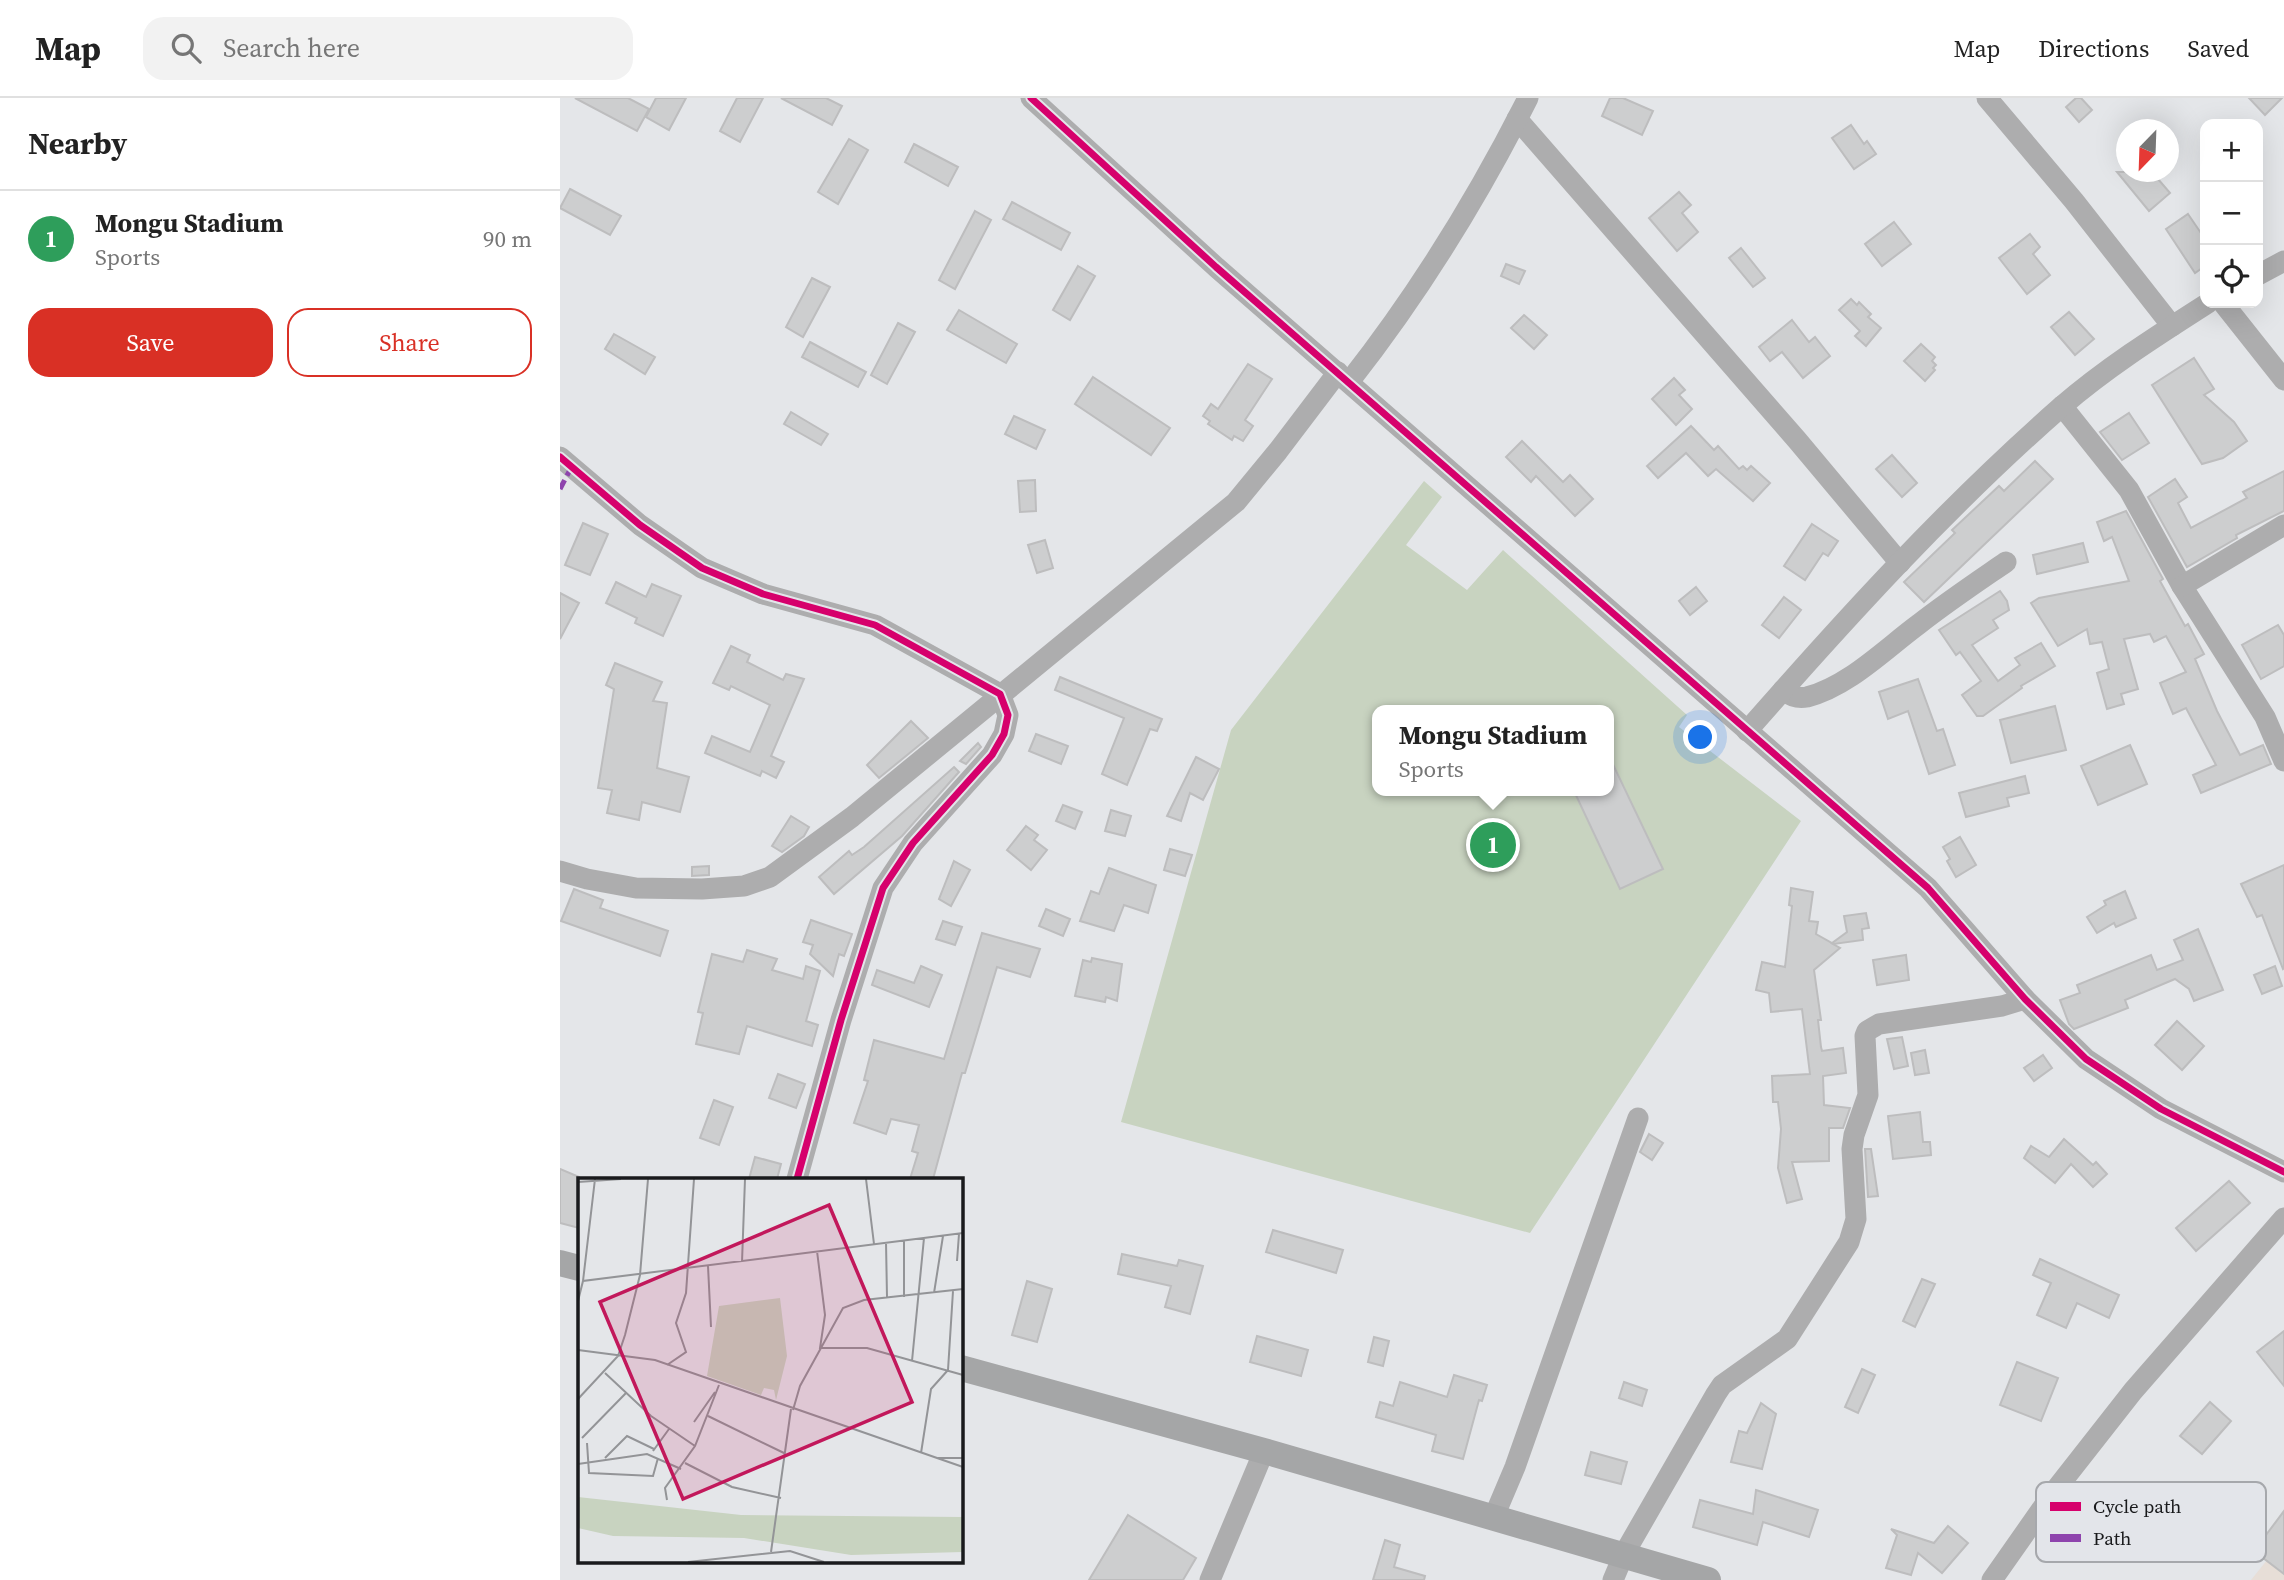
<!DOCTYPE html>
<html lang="en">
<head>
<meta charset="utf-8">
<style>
	:root { --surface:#fff; --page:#f2f2f2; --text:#222; --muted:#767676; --line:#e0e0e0; --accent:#d93025 }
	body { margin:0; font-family:"Source Serif 4",serif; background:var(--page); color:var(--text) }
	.controls { position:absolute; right:21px; top:21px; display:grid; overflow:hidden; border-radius:14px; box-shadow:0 7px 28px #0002 }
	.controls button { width:63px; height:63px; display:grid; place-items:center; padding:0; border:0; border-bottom:2px solid var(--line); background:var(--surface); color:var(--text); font:35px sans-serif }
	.compass { position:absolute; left:1556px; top:21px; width:63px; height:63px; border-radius:50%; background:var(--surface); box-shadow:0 7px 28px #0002; rotate:203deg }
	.you { position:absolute; left:1141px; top:640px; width:24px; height:24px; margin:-18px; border:5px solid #fff; border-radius:50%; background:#1a73e8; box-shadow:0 0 0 10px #1a73e833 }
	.badge { display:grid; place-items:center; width:46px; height:46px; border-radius:50%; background:var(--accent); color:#fff; font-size:23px; font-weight:700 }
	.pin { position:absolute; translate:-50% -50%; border:4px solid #fff; box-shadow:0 2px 7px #0006 }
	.popup { position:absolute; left:812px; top:607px; width:242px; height:91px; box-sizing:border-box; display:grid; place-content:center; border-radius:14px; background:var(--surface); filter:drop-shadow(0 2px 5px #0005); font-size:23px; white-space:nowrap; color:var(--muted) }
	.popup b { font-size:26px; color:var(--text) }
	.popup::after { content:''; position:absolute; left:50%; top:100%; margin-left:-14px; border:14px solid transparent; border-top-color:var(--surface) }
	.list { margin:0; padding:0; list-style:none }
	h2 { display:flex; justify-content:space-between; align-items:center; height:91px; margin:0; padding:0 28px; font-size:30px }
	h2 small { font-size:23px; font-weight:400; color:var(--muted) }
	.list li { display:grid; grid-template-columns:46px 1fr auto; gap:21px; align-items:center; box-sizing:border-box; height:98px; padding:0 28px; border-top:2px solid var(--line) }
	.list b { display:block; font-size:26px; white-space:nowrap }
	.list p { margin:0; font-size:23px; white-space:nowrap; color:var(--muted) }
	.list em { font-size:23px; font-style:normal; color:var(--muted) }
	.actions { display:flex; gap:14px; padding:21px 28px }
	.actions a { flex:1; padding:16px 0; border:2px solid var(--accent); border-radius:21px; text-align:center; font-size:24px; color:var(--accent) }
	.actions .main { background:var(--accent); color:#fff }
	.icon { flex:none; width:38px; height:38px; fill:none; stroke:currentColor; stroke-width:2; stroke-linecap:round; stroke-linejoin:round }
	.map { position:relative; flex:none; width:1724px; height:1482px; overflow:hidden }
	header { display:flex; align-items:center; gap:42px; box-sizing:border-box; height:98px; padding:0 35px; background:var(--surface); border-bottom:2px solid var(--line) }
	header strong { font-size:33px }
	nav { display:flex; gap:38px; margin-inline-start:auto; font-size:24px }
	.search { width:490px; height:63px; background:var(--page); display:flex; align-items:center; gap:18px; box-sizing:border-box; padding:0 24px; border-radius:21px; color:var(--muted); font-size:26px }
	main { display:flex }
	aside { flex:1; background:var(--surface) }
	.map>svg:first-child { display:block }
	.commercial { fill:#e7ded7 }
	.green { fill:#c8d3c0; fill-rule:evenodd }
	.building { fill:#cdcecf; stroke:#bdbdbe; stroke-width:2 }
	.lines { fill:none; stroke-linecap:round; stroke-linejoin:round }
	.minor { stroke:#adadae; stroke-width:21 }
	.major { stroke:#a5a6a7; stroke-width:26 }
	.quiet { stroke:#8e44ad; stroke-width:5; stroke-dasharray:10 5; stroke-linecap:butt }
	.cycleway-casing { stroke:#e3e5ea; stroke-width:11 }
	.cycleway { stroke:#d6006c; stroke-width:7 }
	.inset-road { fill:none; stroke:#939497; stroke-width:2 }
	.view { fill:#c2185b; fill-opacity:0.15; stroke:#c2185b; stroke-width:3.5 }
	.inset-edge { fill:none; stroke:#191a1c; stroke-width:3.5 }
	.key { fill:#e3e5ea; stroke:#a6a8ac; stroke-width:2 }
	.key-label { font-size:19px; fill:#191a1c }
</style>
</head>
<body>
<header>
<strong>Map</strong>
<div class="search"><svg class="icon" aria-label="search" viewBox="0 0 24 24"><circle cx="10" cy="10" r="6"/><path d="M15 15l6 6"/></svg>Search here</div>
<nav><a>Map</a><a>Directions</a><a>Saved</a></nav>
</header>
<main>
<aside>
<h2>Nearby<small></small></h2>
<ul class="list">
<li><span class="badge" style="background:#2e9e5b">1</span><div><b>Mongu Stadium</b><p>Sports</p></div><em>90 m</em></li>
</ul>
<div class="actions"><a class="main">Save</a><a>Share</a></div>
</aside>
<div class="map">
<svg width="1724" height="1482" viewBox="0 0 1724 1482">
	<rect width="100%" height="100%" fill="#e4e6e9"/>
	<path class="commercial" d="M1724,1441V1482H1691Z"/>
	<path class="green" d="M864,383L882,399L846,447L907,492L943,452L1127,617L1119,629L1241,723L970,1135L561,1024L671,632ZM818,612H1048V693H818Z"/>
	<g class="building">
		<path d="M15,0H68L89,11L77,33Z"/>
		<path d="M96,0H126L109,32L86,19Z"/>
		<path d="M177,0H203L180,44L160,33Z"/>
		<path d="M221,0H266L282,8L272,27Z"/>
		<path d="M1050,0H1063L1093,13L1082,37L1042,18Z"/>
		<path d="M1516,0H1521L1532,12L1519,24L1506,9Z"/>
		<path d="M1689,0H1722L1705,17Z"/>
		<path d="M1291,27L1304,46L1307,43L1316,56L1294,71L1272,40Z"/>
		<path d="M289,41L308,52L278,106L258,94Z"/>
		<path d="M354,46L398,69L388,88L345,64Z"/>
		<path d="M1557,74H1592L1610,95L1589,113Z"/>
		<path d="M10,91L61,118L50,137L0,110Z"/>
		<path d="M1119,94L1131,107L1122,115L1138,134L1117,153L1089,120Z"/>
		<path d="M452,104L510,135L501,152L443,121Z"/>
		<path d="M415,113L431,122L395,191L379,182Z"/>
		<path d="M1628,116L1645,141V168L1635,175L1606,131Z"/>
		<path d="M1334,124L1351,146L1322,168L1305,146Z"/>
		<path d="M1470,136L1480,149L1473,156L1490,177L1467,196L1439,160Z"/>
		<path d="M1181,150L1205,180L1193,189L1169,160Z"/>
		<path d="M946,166L965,173L959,186L941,178Z"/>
		<path d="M518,168L535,178L510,222L493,212Z"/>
		<path d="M252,180L270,189L243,239L226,229Z"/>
		<path d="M1291,201L1297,207L1299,204L1311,216L1308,219L1321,230L1306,248L1295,238L1300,233L1279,212Z"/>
		<path d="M399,212L457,246L446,265L387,232Z"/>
		<path d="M1509,214L1534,241L1515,257L1491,229Z"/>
		<path d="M964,217L987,237L974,251L951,230Z"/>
		<path d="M1232,222L1249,244L1255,239L1270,258L1243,280L1222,254L1210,263L1199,249Z"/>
		<path d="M338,225L355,234L327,286L311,277Z"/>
		<path d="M54,236L95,259L85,276L45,251Z"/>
		<path d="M250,244L306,274L298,289L242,259Z"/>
		<path d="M1361,246L1375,259L1372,263L1376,267L1373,270L1375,272L1365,283L1344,263Z"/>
		<path d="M1634,260L1654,291L1644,297L1674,324L1687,343L1663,360L1642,366L1592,287Z"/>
		<path d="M688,266L712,281L685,322L693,328L683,343L674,338L672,342L648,326L650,323L643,318L651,306L658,311Z"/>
		<path d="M533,279L610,330L591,357L515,306Z"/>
		<path d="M1114,280L1125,292L1119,297L1132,311L1116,327L1092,301Z"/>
		<path d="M231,314L268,336L261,347L224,326Z"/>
		<path d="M1569,315L1589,345L1562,362L1540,334Z"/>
		<path d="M454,318L485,332L476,351L445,336Z"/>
		<path d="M1131,328L1154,352L1158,348L1179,371L1183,368L1187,372L1191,368L1210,385L1193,403L1156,371L1148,378L1126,355L1098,380L1087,368Z"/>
		<path d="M962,343L1003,384L1010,377L1033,401L1015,418L976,378L971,384L946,359Z"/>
		<path d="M1332,357L1357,385L1342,399L1316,371Z"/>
		<path d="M1475,363L1493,381L1364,504L1344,484L1395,435L1392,432L1439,388L1444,393Z"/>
		<path d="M1724,373V413L1676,437L1677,440L1627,469L1588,399L1615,381L1627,399L1618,405L1631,430L1687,400L1683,394Z"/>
		<path d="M475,382L476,413L460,414L458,383Z"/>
		<path d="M1566,413L1603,481L1600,483L1625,528L1628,526L1644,556L1635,561L1657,613L1680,657L1703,647L1711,666L1641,695L1633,677L1656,667L1626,610L1613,616L1600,585L1626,574L1606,538L1594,544L1590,536L1564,541L1578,591L1561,596L1564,606L1547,611L1537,575L1549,571L1542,544L1530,546L1527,531L1498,548L1471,505L1479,500L1569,483L1552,439L1544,443L1537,424Z"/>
		<path d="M23,425L48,436L30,477L5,467Z"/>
		<path d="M1252,426L1278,443L1268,458L1263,455L1245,482L1224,468Z"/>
		<path d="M485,442L493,470L477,475L468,447Z"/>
		<path d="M1523,445L1528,464L1477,476L1473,457Z"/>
		<path d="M56,484L86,499L92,486L121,498L103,538L75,525L77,520L46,505Z"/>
		<path d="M1136,489L1147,503L1130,517L1119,503Z"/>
		<path d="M1440,493L1447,503L1449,512L1433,522L1438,530L1412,547L1438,583L1460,567L1455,560L1481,545L1495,568L1461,588L1462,590L1423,618H1417L1402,597L1421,583L1400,554L1396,557L1379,532Z"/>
		<path d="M0,495L19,505L0,541Z"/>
		<path d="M1224,499L1241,512L1219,540L1202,527Z"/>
		<path d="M1718,527L1724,537V568L1701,581L1682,547Z"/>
		<path d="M171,548L190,557L187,564L223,582L226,576L244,581L211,658L224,664L216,680L202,673L200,678L145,655L152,638L190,654L210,607L171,588L169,592L153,585Z"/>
		<path d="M55,565L102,584L93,603L107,605L97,670L129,679L120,714L82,704L79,722L47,715L52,692L38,690L54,591L46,587Z"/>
		<path d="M500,579L602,621L597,633L590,631L567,687L542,676L564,620L495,592Z"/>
		<path d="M1358,581L1377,633L1383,631L1395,667L1369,676L1348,613L1328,621L1319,594Z"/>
		<path d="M1495,608L1506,652L1451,665L1440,622Z"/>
		<path d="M351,623L368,640L319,680L307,667Z"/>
		<path d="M476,636L508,648L501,666L469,653Z"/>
		<path d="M418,645L421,649L406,666L400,663Z"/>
		<path d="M1570,647L1587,686L1538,707L1521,668Z"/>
		<path d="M1048,656L1103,771L1060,791L1014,693H1048Z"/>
		<path d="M636,659L659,671L643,702L630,695L621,723L607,718Z"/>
		<path d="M394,669L399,674L342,738L274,796L259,779L289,753L292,757L304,749Z"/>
		<path d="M1465,678L1469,695L1447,700L1449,708L1406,719L1399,695Z"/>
		<path d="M503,707L522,714L515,731L496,723Z"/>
		<path d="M551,712L571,718L565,738L545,733Z"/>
		<path d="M231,718L249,729L244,738L222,754L212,748Z"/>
		<path d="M466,728L478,737L474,742L487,752L471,772L447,752Z"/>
		<path d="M1400,739L1416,767L1396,779L1387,763L1390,761L1383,749Z"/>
		<path d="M610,751L632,757L625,778L604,772Z"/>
		<path d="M394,763L410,772L391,808L379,801Z"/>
		<path d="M1724,767V870L1723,871L1702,817L1697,819L1681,786Z"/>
		<path d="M149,768V777L132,778V769Z"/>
		<path d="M549,770L596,787L588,815L564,807L554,833L520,823L531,793L539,796Z"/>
		<path d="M1231,790L1253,794L1249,823L1258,824L1256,836L1272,845L1287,834L1284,818L1306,815L1309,830L1302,831L1303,842L1273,846L1280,850L1254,872L1261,922H1258L1261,949L1262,953L1283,950L1286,975L1263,978L1264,1007L1290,1010L1283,1030H1269V1063L1232,1064L1242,1101L1227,1105L1218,1070L1221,1031L1218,1004H1213L1212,978L1250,976L1242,911L1211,914L1209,895L1196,892L1202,864L1225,869L1232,808L1229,807Z"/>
		<path d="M14,791L43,802L40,810L108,833L100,858L1,823Z"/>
		<path d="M1565,793L1576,820L1556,829L1554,825L1537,835L1527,819L1546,807L1544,803Z"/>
		<path d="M486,811L510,821L503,838L479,828Z"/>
		<path d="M251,822L292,836L284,858L279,856L273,878L250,856L253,847L243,844Z"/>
		<path d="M383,823L402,829L395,847L376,841Z"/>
		<path d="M1638,831L1663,892L1634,903L1629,891L1615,881L1565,902L1568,910L1514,931L1509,926L1500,902L1520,895L1517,887L1591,857L1597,872L1623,862L1614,842Z"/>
		<path d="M422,835L480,851L470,879L437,869L405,975H402L373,1081H350L358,1055L352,1053L359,1027L331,1021L326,1036L294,1025L308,983L304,982L314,942L384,961Z"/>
		<path d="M187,852L217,861L212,872L243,881L246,868L260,873L246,923L258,927L252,948L187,928L179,956L136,946L143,915L138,914L152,856L183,864Z"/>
		<path d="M1346,857L1349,882L1317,887L1313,862Z"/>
		<path d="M532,860L562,866L557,903L546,899L545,904L515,898L523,862L531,864Z"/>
		<path d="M361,868L382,877L369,909L312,887L317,872L354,885Z"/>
		<path d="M1715,868L1722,888L1702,896L1694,877Z"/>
		<path d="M1617,923L1644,948L1622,972L1595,947Z"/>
		<path d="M1342,939L1348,968L1334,971L1327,941Z"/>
		<path d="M1365,952L1369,975L1355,977L1351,955Z"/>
		<path d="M1483,957L1492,970L1474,983L1464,970Z"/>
		<path d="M218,976L245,986L236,1010L209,1000Z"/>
		<path d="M154,1002L173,1009L159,1047L140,1040Z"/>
		<path d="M1360,1014L1363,1044H1370L1371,1057L1333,1061L1328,1018Z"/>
		<path d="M1089,1036L1103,1045L1092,1062L1080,1054Z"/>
		<path d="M1504,1041L1533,1067L1536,1064L1547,1076L1533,1089L1511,1066L1495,1085L1464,1060L1471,1048L1489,1059Z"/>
		<path d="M1305,1051H1311L1318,1098L1308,1099Z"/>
		<path d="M195,1059L221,1066L217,1081H189Z"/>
		<path d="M0,1071L19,1079V1130L0,1125Z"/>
		<path d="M1669,1083L1690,1105L1636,1153L1616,1130Z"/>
		<path d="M713,1132L783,1152L776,1175L706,1154Z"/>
		<path d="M562,1156L617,1168L619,1162L643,1168L630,1216L605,1209L611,1188L558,1176Z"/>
		<path d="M1480,1161L1559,1197L1549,1220L1517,1205L1506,1230L1477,1217L1491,1185L1473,1177Z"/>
		<path d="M1362,1181L1375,1186L1355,1229L1343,1223Z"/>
		<path d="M467,1183L492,1191L477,1244L452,1237Z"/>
		<path d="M1724,1233V1288L1697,1254Z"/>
		<path d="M697,1238L748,1252L741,1278L690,1264Z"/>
		<path d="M814,1239L829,1243L823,1268L808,1264Z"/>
		<path d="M1457,1264L1498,1280L1481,1323L1440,1307Z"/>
		<path d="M1302,1271L1315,1277L1298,1315L1285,1309Z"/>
		<path d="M894,1277L927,1287L922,1303L919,1302L903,1361L872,1353L876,1337L816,1319L820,1304L833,1308L840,1284L887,1299Z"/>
		<path d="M1064,1284L1087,1292L1082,1308L1059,1300Z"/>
		<path d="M1650,1304L1671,1323L1642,1356L1620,1338Z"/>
		<path d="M1201,1305L1216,1316L1202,1371L1171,1364L1179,1333L1187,1335Z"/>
		<path d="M1031,1354L1067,1364L1061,1386L1025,1377Z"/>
		<path d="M1196,1392L1258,1412L1249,1439L1203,1424L1197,1447L1133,1429L1140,1402L1193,1416Z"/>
		<path d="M1540,1410L1558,1424L1529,1459L1513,1446Z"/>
		<path d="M1609,1413L1649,1435L1634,1463L1594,1441Z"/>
		<path d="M1724,1413V1476L1698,1456L1705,1448L1700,1445Z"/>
		<path d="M568,1417L636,1460L623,1482H529Z"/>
		<path d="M1388,1428L1408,1445L1382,1475L1358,1455L1351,1477L1326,1470L1337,1437L1331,1431L1374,1445Z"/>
		<path d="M825,1442L840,1447L834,1469L865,1478L864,1482H813Z"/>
	</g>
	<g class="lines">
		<g class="minor">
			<path d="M471,0L656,169L1368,790L1465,901L1526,961L1601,1011L1724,1074"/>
			<path d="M1427,0L1514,103L1612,228"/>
			<path d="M957,21L1237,342L1340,465"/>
			<path d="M1698,177L1724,163"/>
			<path d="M1663,205L1724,282"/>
			<path d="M789,284C859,195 917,101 968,0"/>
			<path d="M1502,308L1569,392L1622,488L1705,619L1724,663"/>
			<path d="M0,359L80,427L142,470L203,496L315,527L440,596L448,617L444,636L432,657L353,745L323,790L281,922L237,1081"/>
			<path d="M1622,488L1724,427"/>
			<path d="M1223,592C1230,598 1237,601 1247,599C1289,588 1325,551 1359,526C1387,504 1417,484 1446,464"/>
			<path d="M1187,633C1286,520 1388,408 1501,309C1546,270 1598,237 1648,205"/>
			<path d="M0,773L27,781L76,790L142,791L184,788L210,779L292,719L676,404L718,353L778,274"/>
			<path d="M933,1421L955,1369L1078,1020"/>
			<path d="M650,1482L704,1353"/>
			<path d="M1053,1482L1064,1456L1156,1296L1162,1287L1227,1241L1289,1144L1296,1121L1292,1051L1294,1037L1308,997L1305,938L1307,933L1319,926L1442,908L1465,901"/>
			<path d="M1432,1482L1493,1395L1573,1293L1724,1120"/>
		</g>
		<g class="major">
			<path d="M0,1165L19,1170"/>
			<path d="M401,1270L704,1353L1148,1482"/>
		</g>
		<path class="quiet" d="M0,391L11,370"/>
		<defs>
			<g id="cycleway">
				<path d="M471,0L656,169L1368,790L1465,901L1526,961L1601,1011L1724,1074"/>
				<path d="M0,359L80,427L142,470L203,496L315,527L440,596L448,617L444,636L432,657L353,745L323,790L281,922L237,1081"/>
			</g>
		</defs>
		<use href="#cycleway" class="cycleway-casing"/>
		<use href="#cycleway" class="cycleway"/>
	</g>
	<g transform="translate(18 1080)">
		<rect width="385" height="385" fill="#e4e6e9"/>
		<path d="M202,120L209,178L198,222L196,212L186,210L183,217L129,198L141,128ZM0,319L163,337L385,339V374L273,377L166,360L35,358L0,350Z" fill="#c8d3c0"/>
		<path class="inset-road" d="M288,1L296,66M0,4L43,1M308,64L309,119M239,73L247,137L242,170H289L385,197M379,83L381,56M164,84L167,1M130,88L133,149M5,103L17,1M356,115L365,58M326,119V63M0,123L5,103L385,55M0,172L77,182L385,289M334,183L346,60M89,187L108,174L98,145L108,115L116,1M27,195L73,238L117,268M0,221L40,178L47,157L62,97L70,1M215,232L222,208L265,130L286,122L385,111M130,238L206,275M116,244L137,214M4,260L48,215M9,265L11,295L75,298L80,280M75,273L91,251M343,275L353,211L370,192L375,113M27,280L49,258L76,271M360,280H385M107,285L154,309L203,320M0,286L69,276L103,291M89,322L87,310L117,268L141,207M193,374L213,231M110,384L212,373L246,384"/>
		<path class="view" d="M251,27L334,224L105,321L22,124Z"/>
		<rect width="385" height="385" class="inset-edge"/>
	</g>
	<rect x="1476" y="1384" width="230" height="80" rx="10" class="key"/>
	<rect x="1490" y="1404" width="31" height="9" fill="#d6006c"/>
	<rect x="1490" y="1436" width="31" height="8" fill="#8e44ad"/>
	<g class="key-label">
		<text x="1533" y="1415">Cycle path</text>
		<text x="1533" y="1447">Path</text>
	</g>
</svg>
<div class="controls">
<button>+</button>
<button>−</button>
<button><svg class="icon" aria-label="locate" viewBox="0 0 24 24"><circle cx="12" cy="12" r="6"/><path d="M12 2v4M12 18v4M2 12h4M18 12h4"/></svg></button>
</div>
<svg class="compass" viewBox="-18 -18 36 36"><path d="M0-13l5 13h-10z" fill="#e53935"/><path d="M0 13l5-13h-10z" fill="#767676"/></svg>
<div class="you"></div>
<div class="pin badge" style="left:933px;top:747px;background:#2e9e5b">1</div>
<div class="popup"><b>Mongu Stadium</b>Sports</div>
</div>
</main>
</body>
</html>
